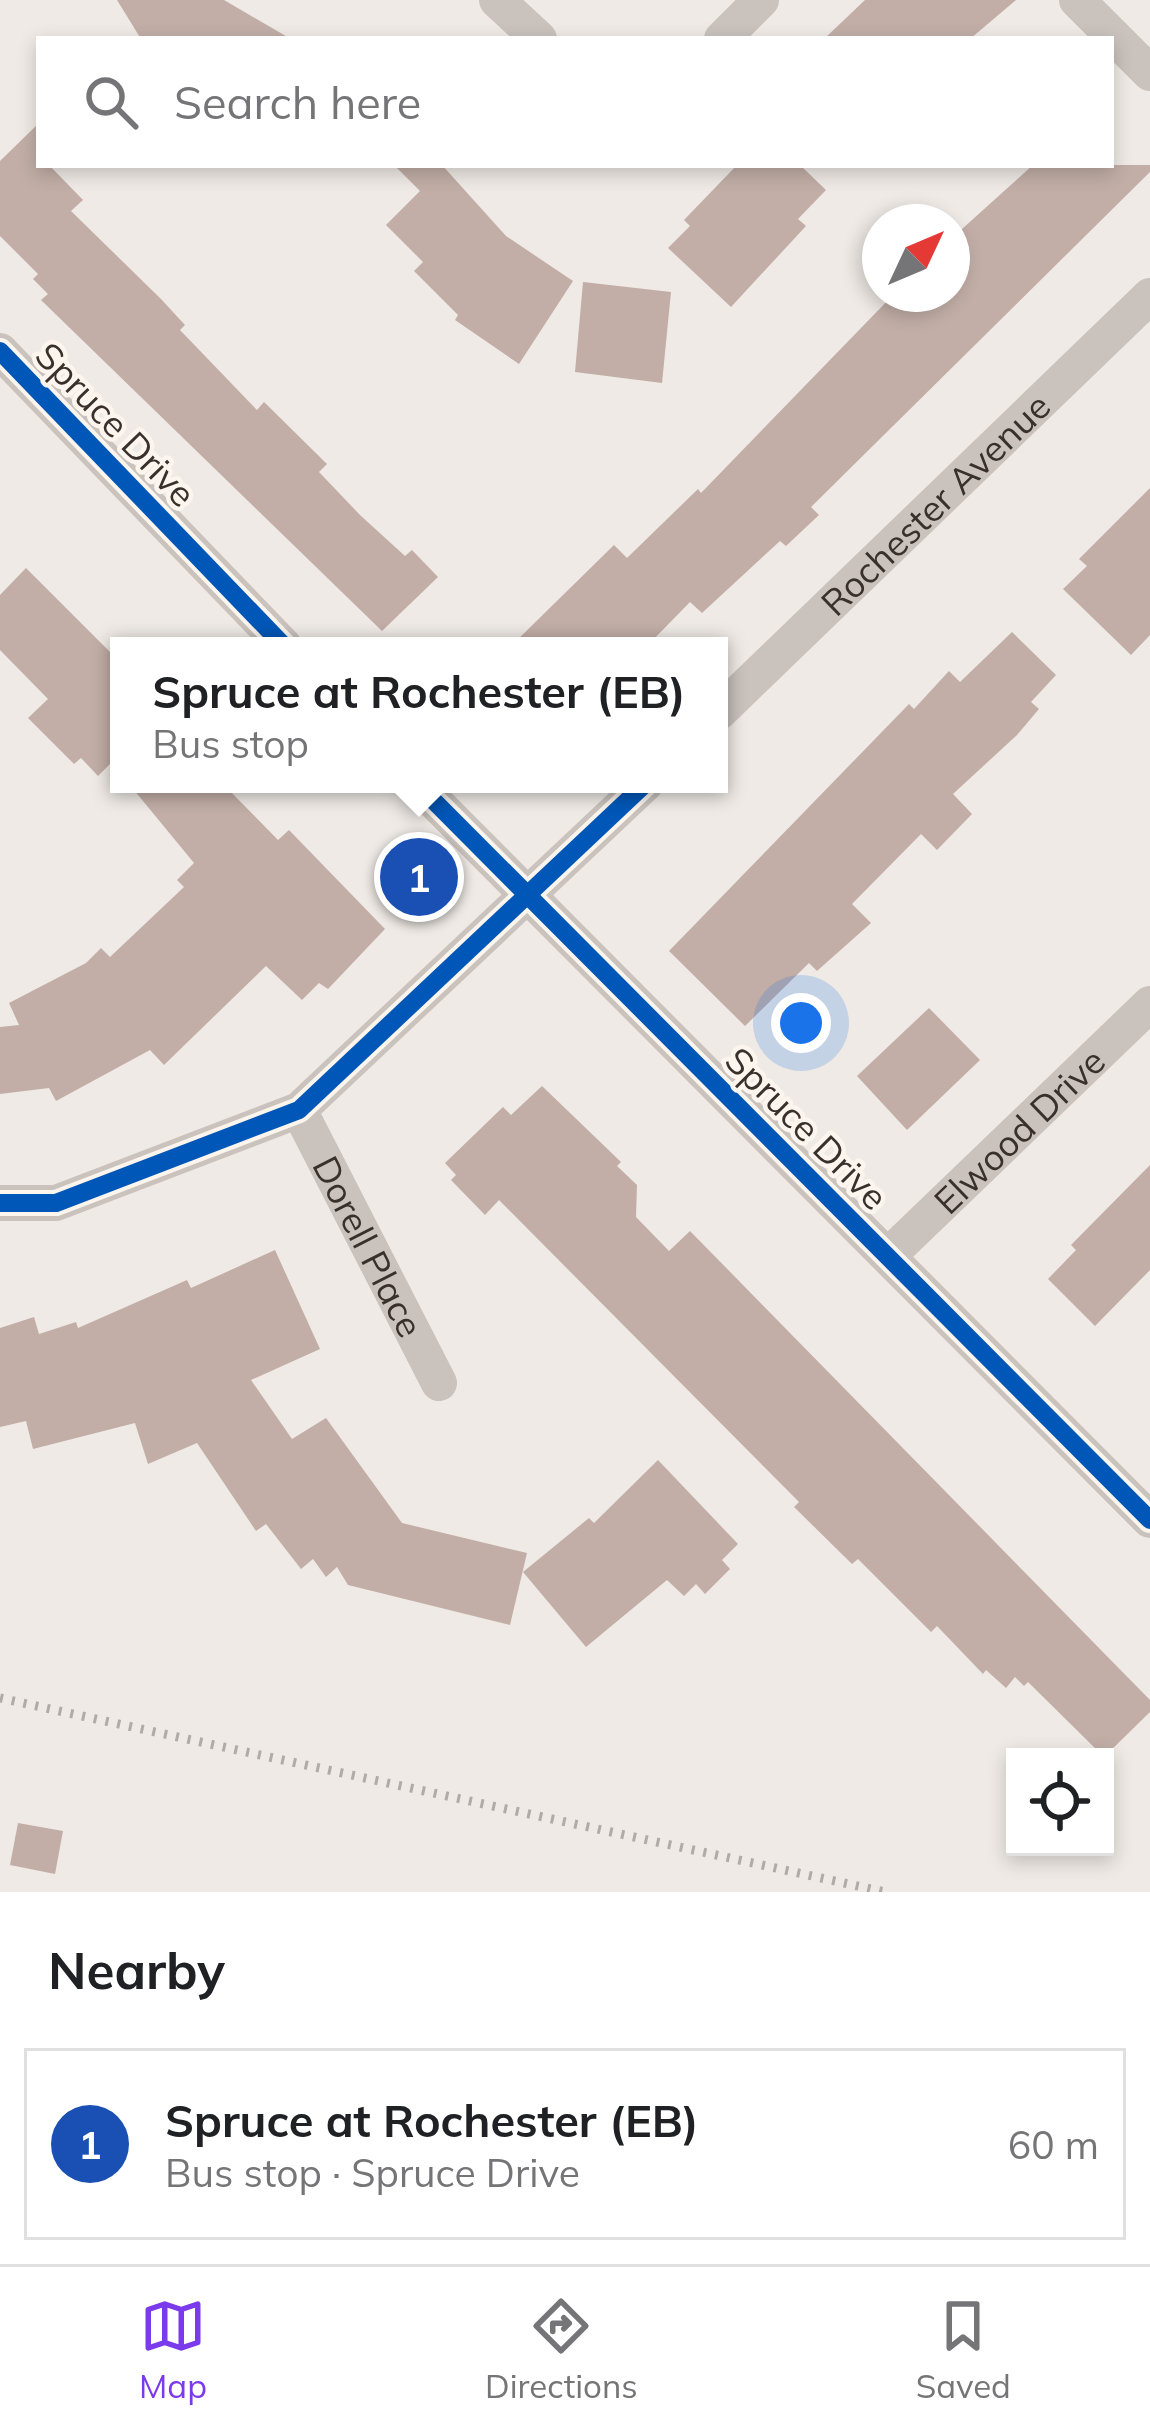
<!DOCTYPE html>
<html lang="en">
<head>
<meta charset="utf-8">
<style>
	:root { --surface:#fff; --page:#f2f2f2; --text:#202124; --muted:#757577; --line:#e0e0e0; --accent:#7c3aed }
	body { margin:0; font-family:Mulish,sans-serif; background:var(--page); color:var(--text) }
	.controls { position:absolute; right:36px; bottom:36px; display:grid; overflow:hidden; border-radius:0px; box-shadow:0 6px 18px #0003 }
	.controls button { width:108px; height:108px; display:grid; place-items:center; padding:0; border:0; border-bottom:3px solid var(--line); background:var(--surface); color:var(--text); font:60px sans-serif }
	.compass { position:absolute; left:862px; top:204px; width:108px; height:108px; border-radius:50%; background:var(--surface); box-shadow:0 6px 18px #0003; rotate:46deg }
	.you { position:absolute; left:801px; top:1023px; width:42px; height:42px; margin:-30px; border:9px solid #fff; border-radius:50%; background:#1a73e8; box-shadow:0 0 0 18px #1a73e833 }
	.badge { display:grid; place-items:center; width:78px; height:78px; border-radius:50%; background:var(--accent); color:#fff; font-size:39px; font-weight:700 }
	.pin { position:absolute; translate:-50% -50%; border:6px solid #fff; box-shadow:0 3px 12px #0006 }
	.popup { position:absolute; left:110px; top:637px; width:618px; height:156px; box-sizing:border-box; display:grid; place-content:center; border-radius:0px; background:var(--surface); filter:drop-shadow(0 3px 9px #0005); font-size:39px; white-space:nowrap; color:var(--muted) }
	.popup b { font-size:45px; color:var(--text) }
	.popup::after { content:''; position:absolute; left:50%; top:100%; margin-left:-24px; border:24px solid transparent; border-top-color:var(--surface) }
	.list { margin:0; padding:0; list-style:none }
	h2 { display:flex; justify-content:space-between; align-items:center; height:156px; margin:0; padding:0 48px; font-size:51px }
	h2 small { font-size:39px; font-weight:400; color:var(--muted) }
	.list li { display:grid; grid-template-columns:78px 1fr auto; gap:36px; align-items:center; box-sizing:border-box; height:192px; margin:0 24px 24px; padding:0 24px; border:3px solid var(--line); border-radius:0px }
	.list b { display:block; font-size:45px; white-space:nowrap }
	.list p { margin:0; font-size:39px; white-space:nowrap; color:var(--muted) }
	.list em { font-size:39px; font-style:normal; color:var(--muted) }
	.icon { flex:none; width:66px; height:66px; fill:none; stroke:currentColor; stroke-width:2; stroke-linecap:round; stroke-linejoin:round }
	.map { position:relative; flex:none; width:1150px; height:1892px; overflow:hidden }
	.search { position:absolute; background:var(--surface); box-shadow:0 6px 18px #0003; left:36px; right:36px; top:36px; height:132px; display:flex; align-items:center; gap:30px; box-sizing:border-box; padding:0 42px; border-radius:0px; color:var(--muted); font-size:45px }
	.sheet { height:372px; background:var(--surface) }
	nav { display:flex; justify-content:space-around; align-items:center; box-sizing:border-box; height:168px; border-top:3px solid var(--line); background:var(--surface); font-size:33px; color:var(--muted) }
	nav a { display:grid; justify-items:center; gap:6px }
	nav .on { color:var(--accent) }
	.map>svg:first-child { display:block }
	.building { fill:#c2aea7 }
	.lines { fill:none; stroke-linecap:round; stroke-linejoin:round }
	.minor { stroke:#c9c2bd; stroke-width:36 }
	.rail { stroke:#b1aba7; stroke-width:9; stroke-dasharray:3 9; stroke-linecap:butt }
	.cycleway-casing { stroke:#fbf5ee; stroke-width:26 }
	.cycleway { stroke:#0057b8; stroke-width:18 }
	.labels { text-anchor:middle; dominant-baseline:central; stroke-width:9; stroke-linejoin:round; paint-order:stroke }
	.street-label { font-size:36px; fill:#3a302b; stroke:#fbf5ee }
</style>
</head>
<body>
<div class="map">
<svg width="1150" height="1892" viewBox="0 0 1150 1892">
	<rect width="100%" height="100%" fill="#efeae5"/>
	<g class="building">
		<path d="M117,0H224L291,39H141Z"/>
		<path d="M865,0H1016L970,39H824Z"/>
		<path d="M39,123V165H49L83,200L71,211L161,299L185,325L180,330L257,410L264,402L327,464L319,472L360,515L405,556L412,550L438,577L382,631L41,300L48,294L33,279L38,274L0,236V161Z"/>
		<path d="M394,165H442L506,236L573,281L519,364L455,320L458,315L414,271L423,262L386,225L420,191Z"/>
		<path d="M737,165H800L826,190L798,219L806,226L731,307L668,248L690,226L684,220Z"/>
		<path d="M1033,165H1150V172L811,507L819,515L786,546L780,541L702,613L690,602L647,646H511L614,545L627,558L698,489L701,493L894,294H952V238Z"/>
		<path d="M583,282L671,292L662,383L575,372Z"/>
		<path d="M1150,488V635L1131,655L1063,589L1087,566L1079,559Z"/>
		<path d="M26,568L119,661V755L98,776L81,758L74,764L28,718L48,699L0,650V595Z"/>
		<path d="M1012,632L1056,675L1031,702L1039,709L1017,735L953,794L972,814L937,850L921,834L852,904L871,923L817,971L809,963L745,1026L669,951L909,704L914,709L949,671L960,682Z"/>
		<path d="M129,784H223L278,840L289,830L385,929L328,989L319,983L302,1000L266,966L164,1065L150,1050L56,1101L49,1088L0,1094V1027L19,1025L9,1003L86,963L101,948L110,957L184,887L177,880L194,863Z"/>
		<path d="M929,1008L980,1060L907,1130L857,1076Z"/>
		<path d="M542,1086L621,1162L617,1166L637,1185L636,1217L669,1251L690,1231L1150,1700V1712L1104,1757L1028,1682L1024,1686L1015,1677L1006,1688L986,1670L983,1674L937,1626L931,1632L858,1559L852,1564L794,1507L799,1502L499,1200L485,1215L451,1180L456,1175L445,1163L503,1107L511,1115Z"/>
		<path d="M1150,1165V1270L1095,1326L1048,1279L1076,1250L1071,1245Z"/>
		<path d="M275,1250L320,1349L251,1380L292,1439L326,1418L402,1523L527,1553L510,1625L348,1585L337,1567L326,1577L313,1559L301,1569L266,1524L256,1531L197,1443L148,1464L135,1423L33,1449L26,1421L0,1427V1328L34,1317L39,1334L76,1322L78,1328L187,1280L191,1288Z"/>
		<path d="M658,1460L738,1544L722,1560L730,1569L705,1594L696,1584L684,1596L667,1580L586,1647L523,1572L589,1518L594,1523Z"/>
		<path d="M18,1823L63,1831L55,1874L10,1865Z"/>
	</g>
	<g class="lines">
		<g class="minor">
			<path d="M497,0L539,39"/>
			<path d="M1077,0L1150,73"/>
			<path d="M722,39L761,0"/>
			<path d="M0,351L284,646"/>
			<path id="s1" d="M719,712L1150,296"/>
			<path d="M417,784L1150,1520"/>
			<path id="s2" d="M299,1110L439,1383"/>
			<path d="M0,1203H56L299,1110L645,784"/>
			<path id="s3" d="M889,1255L1150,1004"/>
		</g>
		<path class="rail" d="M0,1698L885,1892"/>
		<defs>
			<g id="cycleway">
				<path d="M0,351L284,646"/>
				<path d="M417,784L1150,1520"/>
				<path d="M0,1203H56L299,1110L645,784"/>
			</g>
		</defs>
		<use href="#cycleway" class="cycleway-casing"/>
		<use href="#cycleway" class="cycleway"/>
	</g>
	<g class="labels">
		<g class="street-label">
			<text transform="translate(116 424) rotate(46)">Spruce Drive</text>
			<text stroke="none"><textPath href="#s1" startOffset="300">Rochester Avenue</textPath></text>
			<text transform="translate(807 1128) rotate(45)">Spruce Drive</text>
			<text stroke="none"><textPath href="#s3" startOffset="180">Elwood Drive</textPath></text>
			<text stroke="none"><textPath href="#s2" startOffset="153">Dorell Place</textPath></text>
		</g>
	</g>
</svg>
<div class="controls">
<button><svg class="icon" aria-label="locate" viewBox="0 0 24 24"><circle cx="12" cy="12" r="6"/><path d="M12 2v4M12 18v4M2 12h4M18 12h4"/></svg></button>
</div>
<svg class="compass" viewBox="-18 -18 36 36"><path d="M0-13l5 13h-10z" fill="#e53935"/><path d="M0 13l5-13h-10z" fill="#757577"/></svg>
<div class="you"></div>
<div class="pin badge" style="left:419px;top:877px;background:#1a4fb4">1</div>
<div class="popup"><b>Spruce at Rochester (EB)</b>Bus stop</div>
<div class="search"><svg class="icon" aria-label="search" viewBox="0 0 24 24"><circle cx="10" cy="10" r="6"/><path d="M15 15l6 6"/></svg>Search here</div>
</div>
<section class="sheet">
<h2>Nearby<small></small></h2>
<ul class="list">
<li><span class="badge" style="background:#1a4fb4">1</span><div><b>Spruce at Rochester (EB)</b><p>Bus stop · Spruce Drive</p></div><em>60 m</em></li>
</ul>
</section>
<nav>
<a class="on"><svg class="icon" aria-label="map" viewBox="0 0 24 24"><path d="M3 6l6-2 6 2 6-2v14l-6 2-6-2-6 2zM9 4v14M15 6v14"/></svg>Map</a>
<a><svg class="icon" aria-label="directions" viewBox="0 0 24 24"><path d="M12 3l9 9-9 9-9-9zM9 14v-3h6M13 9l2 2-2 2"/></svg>Directions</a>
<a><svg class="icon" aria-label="saved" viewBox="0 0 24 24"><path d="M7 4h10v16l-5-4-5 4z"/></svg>Saved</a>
</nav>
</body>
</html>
